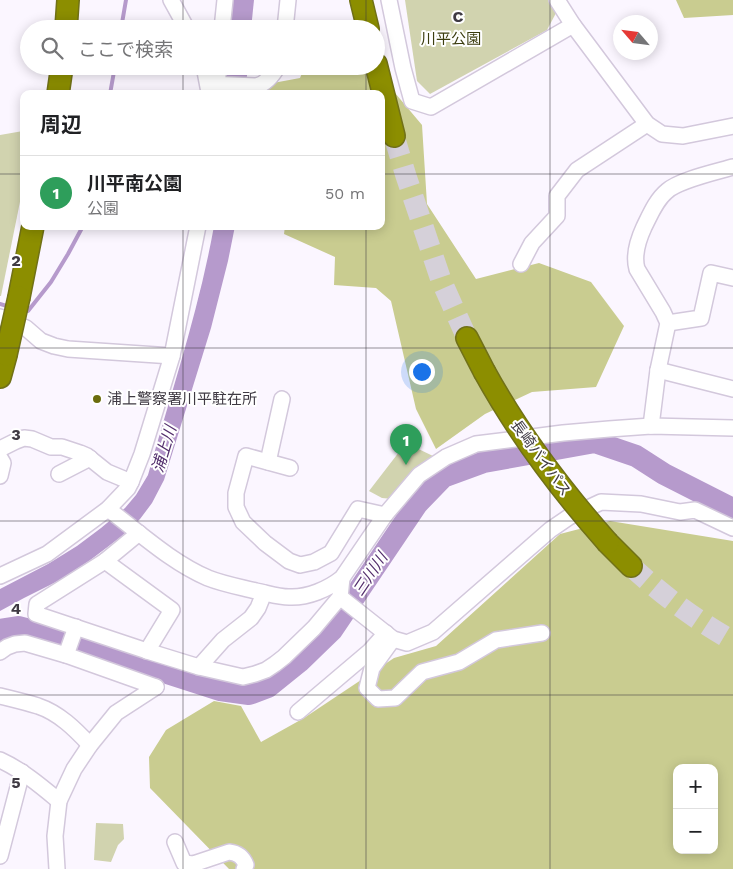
<!DOCTYPE html>
<html lang="ja">
<head>
<meta charset="utf-8">
<style>
	:root { --surface:#fff; --page:#f6f6f6; --text:#202124; --muted:#757577; --line:#e0e0e0; --accent:#ea580c }
	body { margin:0; font-family:"Work Sans","Noto Sans JP",sans-serif; background:var(--page); color:var(--text) }
	.controls { position:absolute; right:15px; bottom:15px; display:grid; overflow:hidden; border-radius:10px; box-shadow:0 2px 12px #0003 }
	.controls button { width:45px; height:45px; display:grid; place-items:center; padding:0; border:0; border-bottom:1px solid var(--line); background:var(--surface); color:var(--text); font:25px sans-serif }
	.compass { position:absolute; left:613px; top:15px; width:45px; height:45px; border-radius:50%; background:var(--surface); box-shadow:0 2px 12px #0003; rotate:298deg }
	.you { position:absolute; left:421px; top:371px; width:18px; height:18px; margin:-12px; border:4px solid #fff; border-radius:50%; background:#1a73e8; box-shadow:0 0 0 8px #1a73e833 }
	.badge { display:grid; place-items:center; width:32px; height:32px; border-radius:50%; background:var(--accent); color:#fff; font-size:16px; font-weight:700 }
	.pin { position:absolute; translate:-50% -41px; filter:drop-shadow(0 1px 2px #0008) }
	.pin::after { content:''; position:absolute; top:26px; width:18px; height:15px; background:inherit; clip-path:polygon(0 0,100% 0,50% 100%) }
	.list { margin:0; padding:0; list-style:none }
	h2 { display:flex; justify-content:space-between; align-items:center; height:65px; margin:0; padding:0 20px; font-size:21px }
	h2 small { font-size:16px; font-weight:400; color:var(--muted) }
	.list li { display:grid; grid-template-columns:32px 1fr auto; gap:15px; align-items:center; box-sizing:border-box; height:75px; padding:0 20px; border-top:1px solid var(--line) }
	.list b { display:block; font-size:19px; white-space:nowrap }
	.list p { margin:0; font-size:16px; white-space:nowrap; color:var(--muted) }
	.list em { font-size:16px; font-style:normal; color:var(--muted) }
	.icon { flex:none; width:28px; height:28px; fill:none; stroke:currentColor; stroke-width:2; stroke-linecap:round; stroke-linejoin:round }
	.map { position:relative; flex:none; width:733px; height:869px; overflow:hidden }
	.search { position:absolute; background:var(--surface); box-shadow:0 2px 12px #0003; left:20px; top:20px; width:365px; height:55px; display:flex; align-items:center; gap:12px; box-sizing:border-box; padding:0 18px; border-radius:28px; color:var(--muted); font-size:19px }
	.panel { position:absolute; background:var(--surface); box-shadow:0 2px 12px #0003; left:20px; top:90px; width:365px; height:140px; border-radius:10px }
	.map>svg:first-child { display:block }
	.green { fill:#d1d3af }
	.forest { fill:#c9cc90; fill-rule:evenodd }
	.water { fill:#b69acc }
	.lines { fill:none; stroke-linecap:round; stroke-linejoin:round }
	.stream { stroke:#b69acc; stroke-width:4 }
	.river { stroke:#b69acc; stroke-width:22 }
	.highway-tunnel { stroke:#d5d0d9; stroke-width:21; stroke-dasharray:21 11; stroke-linecap:butt }
	.minor-casing { stroke:#d3c8dc; stroke-width:18 }
	.highway-casing { stroke:#717117; stroke-width:24 }
	.minor { stroke:#fff; stroke-width:15 }
	.highway { stroke:#8c8e00; stroke-width:21 }
	.highway-bridge-casing { stroke:#717117; stroke-width:24; stroke-linecap:butt }
	.highway-bridge { stroke:#8c8e00; stroke-width:21 }
	.grid { fill:none; stroke:#3f3a43; stroke-width:1; stroke-opacity:0.55 }
	.poi-dot { fill:#6b6c0d; stroke:#fff; stroke-width:2 }
	.labels { text-anchor:middle; dominant-baseline:central; stroke-width:4; stroke-linejoin:round; paint-order:stroke }
	.park-label { font-size:15px; fill:#3c3d0f; stroke:#fff }
	.poi-label { font-size:15px; fill:#3f3a43; stroke:#fff; text-anchor:start }
	.street-label { font-size:15px; fill:#3f3a43; stroke:#fff }
	.water-label { font-size:16px; font-style:italic; fill:#532e6c; stroke:#fff }
	.grid-label { font-size:16px; text-anchor:middle; font-weight:bold; fill:#3f3a43; stroke:#fff; stroke-width:4; stroke-linejoin:round; paint-order:stroke }
</style>
</head>
<body>
<div class="map">
<svg width="733" height="869" viewBox="0 0 733 869">
	<rect width="100%" height="100%" fill="#fbf6ff"/>
	<g class="green">
		<path d="M405,0H550L556,13L547,30L430,94L417,81Z"/>
		<path d="M23,131L24,138V182L1,296H0V135Z"/>
		<path d="M406,443L433,456L412,474L393,499L382,498L369,491Z"/>
		<path d="M96,823L123,824L124,839L118,845L111,862L94,860Z"/>
	</g>
	<g class="forest">
		<path d="M676,0H733V15L684,18Z"/>
		<path d="M305,66H376L390,87L422,125L427,204L476,279L539,263L591,282L624,326L596,387L532,392L485,414L436,449L416,409L391,301L376,288L334,285L335,257L284,234L285,226H381V94H258L257,86L300,78Z"/>
		<path d="M610,521L733,541V869H229L150,788L149,757L166,730L214,701L241,706L261,742L304,718L394,658L436,646L560,534ZM677,768H714V850H677Z"/>
	</g>
	<g class="water">
		<path d="M233,0H254L251,29H230Z"/>
		<path d="M227,66H248L245,94H224Z"/>
		<path d="M214,226H235L228,261L211,328L164,480L152,503L140,519L122,536L89,561L58,581L24,598L0,611V589L48,564L77,546L101,528L125,508L136,495L148,475C171,393 199,310 214,226Z"/>
	</g>
	<g class="lines">
		<g class="stream">
			<path d="M121,29L126,0"/>
			<path d="M110,94L115,66"/>
			<path d="M0,304L10,307"/>
			<path d="M24,310L28,311L51,282L68,254L83,226"/>
		</g>
		<path class="river" d="M0,630L18,627L49,635L220,690L249,694L268,687L299,662L332,630L417,504L443,477L484,462L595,442L636,456L664,474L733,509"/>
		<g class="highway-tunnel">
			<path d="M394,136L406,176L441,280L467,338"/>
			<path d="M631,566C662,595 696,620 733,641"/>
		</g>
		<defs>
			<g id="minor">
				<path d="M171,0L187,29"/>
				<path d="M389,0L403,68L412,101L431,107L573,25"/>
				<path d="M557,0L573,25L647,124L662,134L683,136L733,126"/>
				<path d="M222,29L225,0"/>
				<path d="M285,29L288,0"/>
				<path d="M204,66L209,92"/>
				<path d="M208,84L257,86C267,83 273,75 278,66"/>
				<path d="M217,85L219,66"/>
				<path d="M521,264L532,243L557,216V196L577,170L647,124"/>
				<path d="M0,317L26,328L41,341L54,346L68,349L172,356"/>
				<path d="M668,323L701,318L711,273L733,278"/>
				<path d="M658,370L733,389"/>
				<path d="M651,426L658,370L668,323L663,312L637,269C633,255 638,240 644,227C650,215 656,200 667,191C679,180 716,172 733,167"/>
				<path d="M0,449L16,441L24,438L32,439L51,447H62L80,453L87,456L107,472L131,482"/>
				<path d="M0,458L3,463L0,476"/>
				<path d="M268,462L282,399"/>
				<path d="M290,468L246,456L236,493V507L243,522L265,543L289,561L300,565L314,562L331,553L358,509L385,515"/>
				<path d="M59,474L90,458"/>
				<path d="M108,509C140,533 171,562 208,578C223,584 240,587 256,591C267,593 278,597 289,597C308,598 328,589 342,578L385,515L419,475L446,457L476,444L563,433L609,429L651,426L733,428"/>
				<path d="M139,533L105,561L37,604L36,614L147,651L199,667L243,677L255,674L266,670L275,664L284,657L314,628L340,597L342,578"/>
				<path d="M105,561L172,610L147,651"/>
				<path d="M0,576L47,554L108,509L128,488L131,482L142,454L172,356L198,226"/>
				<path d="M340,597L393,639L407,643L433,632L550,530L569,517L601,502L641,504L680,512L695,510L733,528"/>
				<path d="M393,639L372,668L367,688L378,699L395,698L422,672L459,662L496,640L542,633"/>
				<path d="M0,652L7,647L15,644L25,643L66,655L156,687"/>
				<path d="M66,655L76,627"/>
				<path d="M199,667L223,640L251,618L258,608L264,593"/>
				<path d="M0,696C12,699 25,702 38,706C59,713 75,729 90,745"/>
				<path d="M298,712L370,651L386,633"/>
				<path d="M0,760C22,770 41,786 59,801"/>
				<path d="M175,842L184,863L193,864L229,852C238,853 243,857 246,865L244,869"/>
				<path d="M0,856L22,772"/>
				<path d="M57,869L55,836L59,801L74,769L90,745L116,713L156,687"/>
			</g>
			<g id="highway">
				<path d="M361,0L368,29"/>
				<path d="M66,29L68,0"/>
				<path d="M376,64L394,136"/>
				<path d="M58,94L62,66"/>
				<path d="M19,297L33,226"/>
				<path d="M467,338L484,371"/>
				<path d="M0,377L6,355"/>
				<path d="M608,543L631,566"/>
			</g>
		</defs>
		<use href="#minor" class="minor-casing"/>
		<use href="#highway" class="highway-casing"/>
		<use href="#minor" class="minor"/>
		<use href="#highway" class="highway"/>
		<defs>
			<g id="highway-bridge">
				<path d="M6,355L19,297"/>
				<path d="M484,371C518,433 561,490 608,543"/>
			</g>
		</defs>
		<use href="#highway-bridge" class="highway-bridge-casing"/>
		<use href="#highway-bridge" class="highway-bridge"/>
	</g>
	<path class="grid" d="M183,0V29M366,0V29M550,0V869M183,66V94M366,66V94M0,174H24M381,174H733M183,226V869M366,226V869M0,348H733M0,521H733M0,695H733"/>
	<circle class="poi-dot" cx="97" cy="399" r="5"/>
	<g class="labels">
		<g class="park-label">
			<text x="451" y="39">川平公園</text>
		</g>
		<g class="poi-label">
			<text x="107" y="399">浦上警察署川平駐在所</text>
		</g>
		<g class="street-label">
			<text transform="translate(541 458) rotate(54)">長崎バイパス</text>
		</g>
		<g class="water-label">
			<text transform="translate(164 449) rotate(-73)">浦上川</text>
			<text transform="translate(370 574) rotate(-56)">三川川</text>
		</g>
	</g>
	<g class="grid-label">
		<text x="458" y="22">C</text>
		<text x="16" y="266">2</text>
		<text x="16" y="440">3</text>
		<text x="16" y="614">4</text>
		<text x="16" y="788">5</text>
	</g>
</svg>
<div class="controls">
<button>+</button>
<button>−</button>
</div>
<svg class="compass" viewBox="-18 -18 36 36"><path d="M0-13l5 13h-10z" fill="#e53935"/><path d="M0 13l5-13h-10z" fill="#757577"/></svg>
<div class="you"></div>
<div class="pin badge" style="left:406px;top:465px;background:#2e9e5b">1</div>
<div class="search"><svg class="icon" aria-label="search" viewBox="0 0 24 24"><circle cx="10" cy="10" r="6"/><path d="M15 15l6 6"/></svg>ここで検索</div>
<section class="panel">
<h2>周辺<small></small></h2>
<ul class="list">
<li><span class="badge" style="background:#2e9e5b">1</span><div><b>川平南公園</b><p>公園</p></div><em>50 m</em></li>
</ul>
</section>
</div>
</body>
</html>
